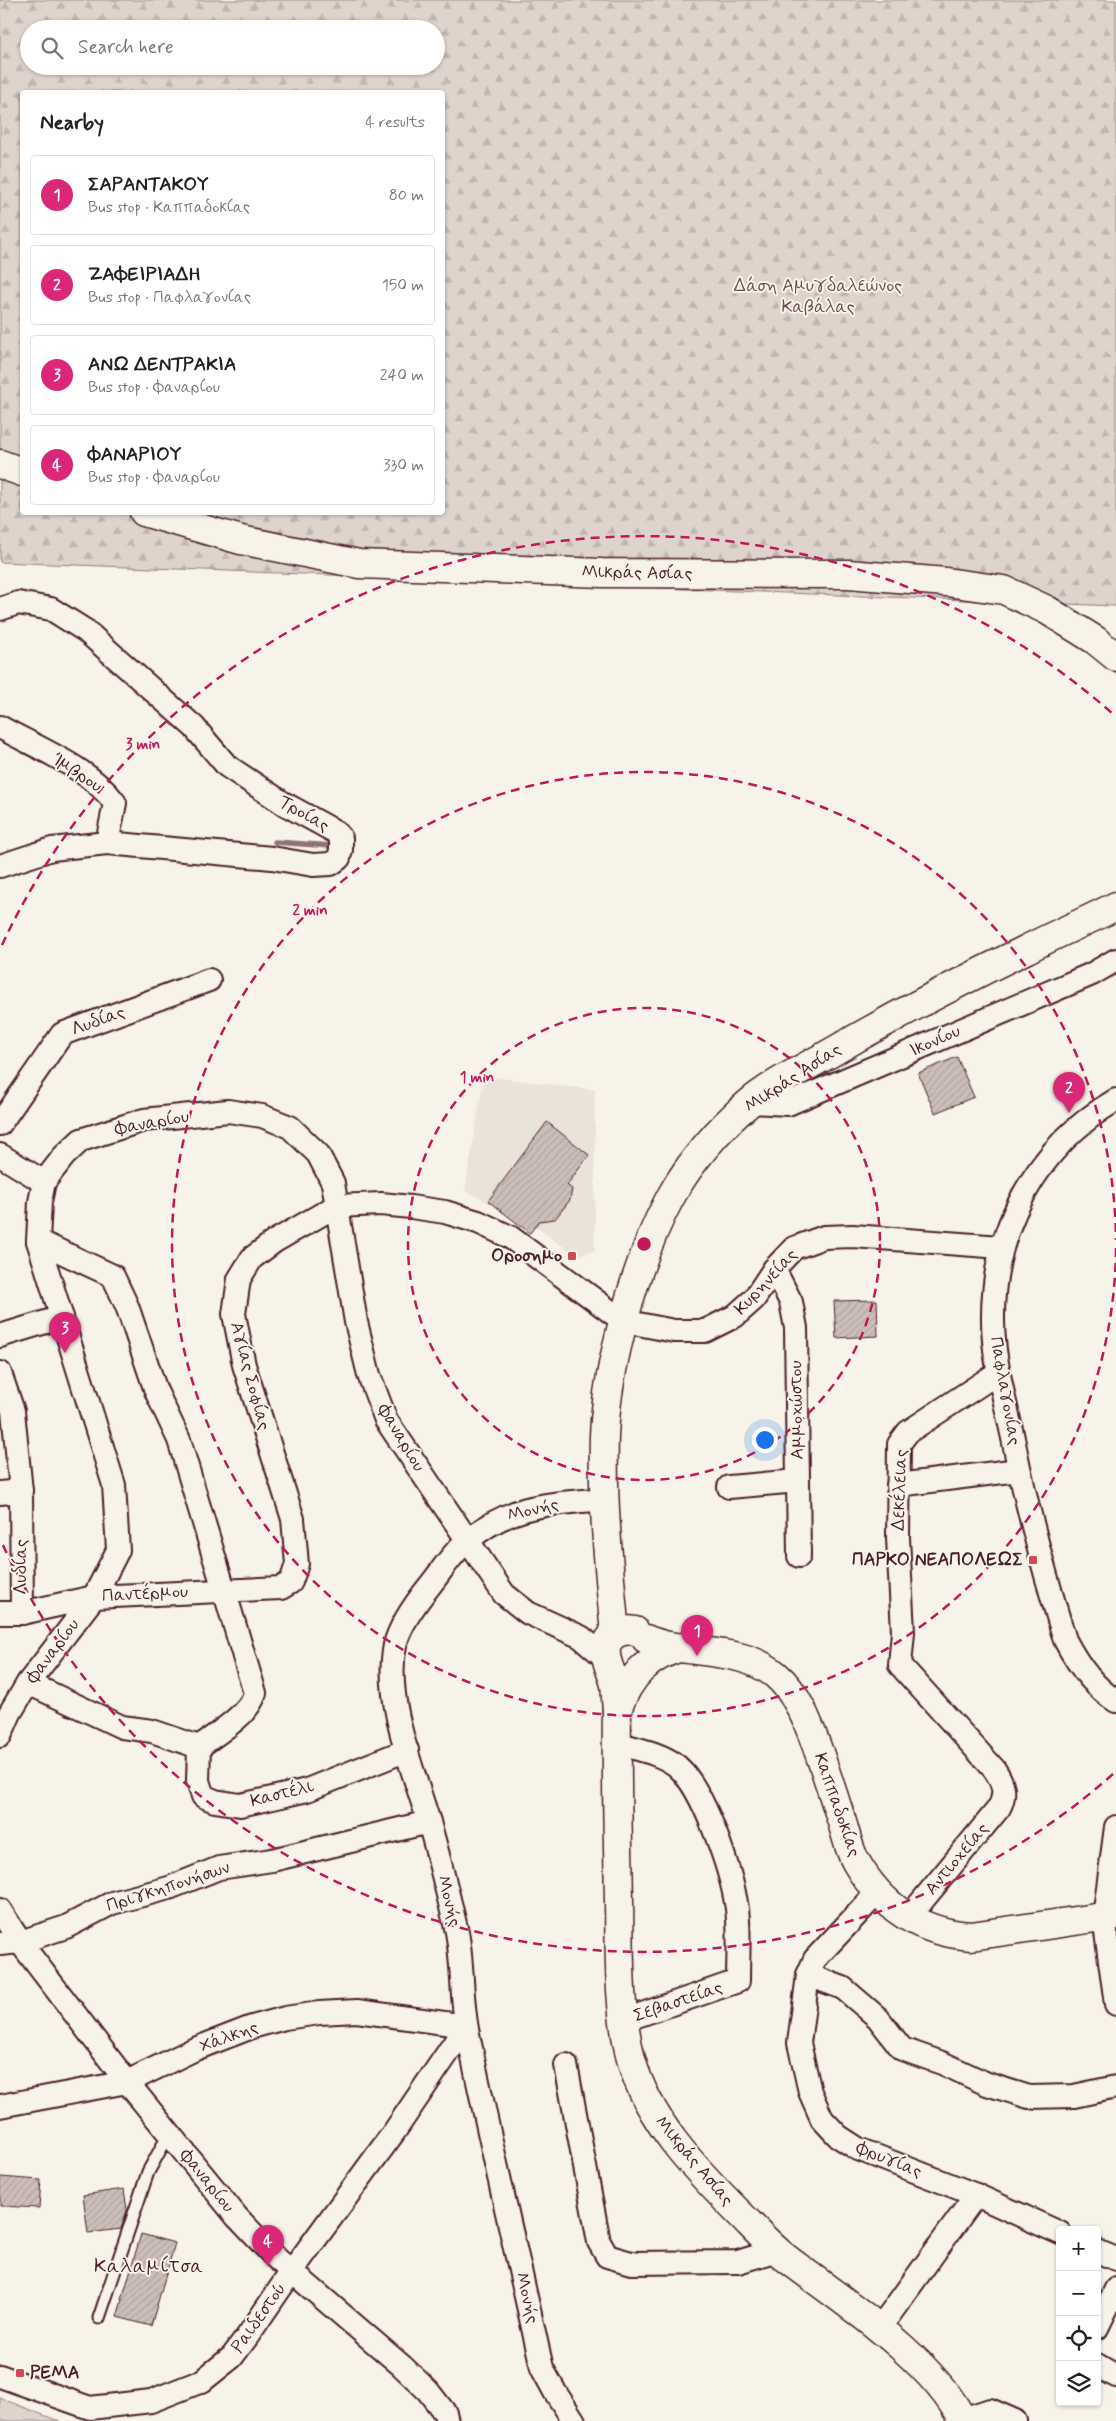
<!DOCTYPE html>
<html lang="en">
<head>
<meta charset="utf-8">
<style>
	:root { --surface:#fff; --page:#f6f6f6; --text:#222; --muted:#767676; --line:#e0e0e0; --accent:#db2777 }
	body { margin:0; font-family:Mynerve,sans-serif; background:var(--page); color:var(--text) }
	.controls { position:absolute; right:15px; bottom:15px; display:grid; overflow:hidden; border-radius:5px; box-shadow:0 1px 4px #0004 }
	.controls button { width:45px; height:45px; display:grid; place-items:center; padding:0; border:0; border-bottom:1px solid var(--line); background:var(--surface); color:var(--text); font:25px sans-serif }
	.you { position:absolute; left:764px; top:1439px; width:18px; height:18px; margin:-12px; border:4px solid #fff; border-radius:50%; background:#1a73e8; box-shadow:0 0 0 8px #1a73e833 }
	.badge { display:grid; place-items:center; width:32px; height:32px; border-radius:50%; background:var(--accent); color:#fff; font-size:16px; font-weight:700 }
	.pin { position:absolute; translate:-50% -41px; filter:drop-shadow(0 1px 2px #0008) }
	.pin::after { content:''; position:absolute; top:26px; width:18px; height:15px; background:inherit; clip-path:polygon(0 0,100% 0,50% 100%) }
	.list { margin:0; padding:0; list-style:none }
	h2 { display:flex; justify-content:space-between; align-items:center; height:65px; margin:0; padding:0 20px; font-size:21px }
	h2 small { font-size:16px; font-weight:400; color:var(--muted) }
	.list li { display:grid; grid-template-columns:32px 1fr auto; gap:15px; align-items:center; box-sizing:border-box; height:80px; margin:0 10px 10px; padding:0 10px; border:1px solid var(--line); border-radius:5px }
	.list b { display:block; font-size:19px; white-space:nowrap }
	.list p { margin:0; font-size:16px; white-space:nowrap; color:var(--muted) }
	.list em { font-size:16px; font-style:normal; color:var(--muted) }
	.icon { flex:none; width:28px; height:28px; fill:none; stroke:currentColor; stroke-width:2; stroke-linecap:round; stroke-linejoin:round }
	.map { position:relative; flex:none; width:1116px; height:2421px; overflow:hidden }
	.search { position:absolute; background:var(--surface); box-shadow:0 1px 4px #0004; left:20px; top:20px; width:425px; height:55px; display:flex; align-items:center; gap:12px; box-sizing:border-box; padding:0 18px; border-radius:28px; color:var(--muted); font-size:19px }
	.panel { position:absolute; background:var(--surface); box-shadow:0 1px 4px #0004; left:20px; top:90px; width:425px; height:425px; border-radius:5px }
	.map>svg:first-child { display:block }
	.built { fill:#eae3da }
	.green { fill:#ded4cc; stroke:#947a7c }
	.forest { fill:url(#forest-firs); stroke:#947a7c; fill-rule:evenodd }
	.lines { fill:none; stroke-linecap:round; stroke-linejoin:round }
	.stream { stroke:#8e7275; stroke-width:5.5 }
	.building { fill:url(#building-hatch); stroke:#4a1f2b }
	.service-casing { stroke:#4a1f2b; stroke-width:15 }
	.minor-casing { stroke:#4a1f2b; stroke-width:26 }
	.tertiary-casing { stroke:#4a1f2b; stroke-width:31 }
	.service { stroke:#f7f3e8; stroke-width:11 }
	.minor { stroke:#f7f3e8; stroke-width:22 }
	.tertiary { stroke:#f7f3e8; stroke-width:28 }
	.ring { fill:none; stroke:#c2185b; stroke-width:2.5; stroke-dasharray:9 6 }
	.poi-dot { fill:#d1495b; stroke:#f7f3e8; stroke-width:2 }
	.labels { text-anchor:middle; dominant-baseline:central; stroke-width:4; stroke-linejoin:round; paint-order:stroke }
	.park-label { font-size:18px; fill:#6f4c53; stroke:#f7f3e8 }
	.street-label { font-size:18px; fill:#4a1f2b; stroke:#f7f3e8 }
	.poi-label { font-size:18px; font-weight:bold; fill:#4a1f2b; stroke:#f7f3e8; text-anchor:end }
	.quarter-label { font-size:20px; letter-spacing:1px; fill:#4a1f2b; stroke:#f7f3e8 }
	.centre { fill:#c2185b; stroke:#f7f3e8; stroke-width:2.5 }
	.ring-label { font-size:15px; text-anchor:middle; font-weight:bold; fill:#c2185b; stroke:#f7f3e8; stroke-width:4; stroke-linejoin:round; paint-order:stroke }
</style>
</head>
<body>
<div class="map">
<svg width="1116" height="2421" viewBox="0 0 1116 2421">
	<defs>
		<pattern id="forest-firs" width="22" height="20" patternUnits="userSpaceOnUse" patternTransform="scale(1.25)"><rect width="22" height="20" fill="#ded4cc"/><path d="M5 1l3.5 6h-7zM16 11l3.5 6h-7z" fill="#c0b6af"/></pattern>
		<pattern id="building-hatch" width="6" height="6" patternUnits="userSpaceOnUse" patternTransform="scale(1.25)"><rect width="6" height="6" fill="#ccbfb9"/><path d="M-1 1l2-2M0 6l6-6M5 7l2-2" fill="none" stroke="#b1a49f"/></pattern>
	</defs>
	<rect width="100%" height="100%" fill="#f7f3e8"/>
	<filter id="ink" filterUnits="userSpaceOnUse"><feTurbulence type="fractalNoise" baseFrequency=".02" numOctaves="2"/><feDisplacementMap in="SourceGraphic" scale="10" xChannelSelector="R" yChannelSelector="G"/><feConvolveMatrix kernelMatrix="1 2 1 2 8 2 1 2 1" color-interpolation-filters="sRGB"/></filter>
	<g filter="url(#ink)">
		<path class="built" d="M484,1076L595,1090V1250L582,1255L567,1249L528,1222L465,1191Z"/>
		<path class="green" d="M0,2398L59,2421H0Z"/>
		<path class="forest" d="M0,0H1116V606L0,562ZM29,29H436V66H29ZM22,92H442V512H22Z"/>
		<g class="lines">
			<path class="stream" d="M275,842L332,846"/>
		</g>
		<g class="building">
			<path d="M957,1057L974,1097L935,1113L918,1073Z"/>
			<path d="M547,1122L589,1155L567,1185L572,1189L570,1200L555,1219L539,1221L530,1233L488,1201Z"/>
			<path d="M877,1300L878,1336L836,1338L834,1301Z"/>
			<path d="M0,2177L41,2180L39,2208L0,2206Z"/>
			<path d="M124,2189L127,2210L121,2229L88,2233L83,2195Z"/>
			<path d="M141,2234L175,2243L151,2326L117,2317Z"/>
		</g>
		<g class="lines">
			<defs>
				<path id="service" d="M99,2318L148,2172L169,2134"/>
				<g id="minor">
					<path d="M0,609L18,603L51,609L86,631L194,727L227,766L283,803L336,832L341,838V850L339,858L331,864L313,865L272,858L107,843L52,849L0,866"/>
					<path d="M0,727C37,748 90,768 115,803L107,843"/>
					<path d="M1116,1100C1037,1146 992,1229 993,1320C993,1361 1006,1403 1014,1443C1027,1509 1045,1575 1065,1640C1077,1663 1093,1687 1116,1701"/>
					<path d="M750,1102L788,1104L1092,974L1116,960"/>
					<path d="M0,1124L62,1034L209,980"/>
					<path d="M0,1155L44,1182"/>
					<path d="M38,1241L113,1276L127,1306L156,1391L179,1440L255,1693C250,1714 216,1734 199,1747"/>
					<path d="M774,1269L791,1302L796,1328L799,1556"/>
					<path d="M0,1336L62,1317"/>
					<path d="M0,1373L13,1411L21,1491L22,1613"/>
					<path d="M898,1485L1019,1470"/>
					<path d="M729,1487L798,1481"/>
					<path d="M0,1493L21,1491"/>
					<path d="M0,1613H22L94,1597L281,1588L291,1582L297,1564L293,1519L244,1365L234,1314L239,1279L252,1258L275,1241L336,1206L381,1204L411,1207L445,1212L478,1222L510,1237L623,1321L674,1331H705L735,1316L754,1299L774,1269L794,1248L824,1237L853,1236L1001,1247"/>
					<path d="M28,1683L122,1727L152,1731L199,1747L198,1781L203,1796L215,1801L240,1805L268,1799L307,1790L407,1750"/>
					<path d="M0,1736L10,1713L28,1683L94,1597L118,1550L114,1485L38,1241L40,1202L44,1182L64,1156L81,1140L144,1120L228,1111L262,1116L290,1127L318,1154L333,1183L356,1322L369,1375L386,1420L504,1594L528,1613L581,1637L607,1659"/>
					<path d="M616,1743C636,1749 661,1753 677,1766C704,1789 732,1873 737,1909C740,1932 738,1957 738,1981L625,2020"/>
					<path d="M1116,1827L1104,1918L1116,2004"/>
					<path d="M877,1893L815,1959L808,1975L799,2043L810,2092L822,2119L838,2136L858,2149L976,2195L1060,2233"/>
					<path d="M0,1910L20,1942L127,2082L237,2217L276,2258L402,2366L428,2391L445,2413L447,2421"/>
					<path d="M908,1918L999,1808C1007,1793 1003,1782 994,1769L900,1665L903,1632L898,1538L899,1444L908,1432L999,1372"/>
					<path d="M0,1944L20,1942L66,1927L112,1903L169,1888L219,1868L272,1860L429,1822"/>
					<path d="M808,1975L843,1988L878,2018L902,2049L942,2063L987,2084L1029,2097L1074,2096L1116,2087"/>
					<path d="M566,2065L599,2242L607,2256L631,2263L738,2262L777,2250"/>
					<path d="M0,2106L127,2082L195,2049L252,2027L285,2018L319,2013L357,2011L466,2026L394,2132L292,2271L247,2337L232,2357L202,2381L151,2401L90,2408L0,2376"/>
					<path d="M1097,2251L1116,2259"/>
					<path d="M1097,2328L1116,2289"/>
					<path d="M879,2329L976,2195"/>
					<path d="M1097,2365L1116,2376"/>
					<path d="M963,2419L990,2410L1015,2421"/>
					<path d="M574,2421L555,2392L542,2368C517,2255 490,2142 467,2029C461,1997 463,1964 457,1932C448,1895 439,1856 428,1819C412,1767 384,1699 395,1645C400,1624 418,1600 431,1584C443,1569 453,1552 467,1541C512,1503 550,1504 606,1499"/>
				</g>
				<g id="tertiary">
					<path d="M0,464L22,472"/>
					<path d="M144,512L241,540L359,564L602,573L848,574L946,582L1004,590L1047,610L1095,640L1116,657"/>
					<path d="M635,1631C619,1628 604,1637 606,1655C607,1665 613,1675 615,1685C616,1693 616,1702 617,1710C616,1774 618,1838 619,1902C620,1953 618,2009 631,2059C648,2121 695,2169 740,2214C755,2229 769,2245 786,2258C842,2301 932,2358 963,2421"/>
					<path d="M615,1634C609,1569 602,1501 604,1436C607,1364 636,1261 670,1198C689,1163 719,1128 749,1103C771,1084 808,1066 834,1051C896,1015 961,981 1027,949C1056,934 1087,921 1116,906"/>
					<path d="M646,1639C685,1656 740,1645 776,1675C797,1693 808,1722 817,1747C826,1772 834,1797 842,1822C846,1835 849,1850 856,1862C882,1907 919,1932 971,1936L1116,1915"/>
					<path d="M617,1710C629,1677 648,1656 682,1647"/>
				</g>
			</defs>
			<use href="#service" class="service-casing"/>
			<use href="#minor" class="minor-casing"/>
			<use href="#tertiary" class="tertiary-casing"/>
			<use href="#service" class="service"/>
			<use href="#minor" class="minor"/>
			<use href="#tertiary" class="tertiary"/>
		</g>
	</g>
	<g class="ring">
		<circle cx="644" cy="1244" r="236"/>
		<path d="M1116 1248A472 472 0 1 1 1116 1240"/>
		<path d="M1113 1774A708 708 0 0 1 2 1543M2 945A708 708 0 0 1 1113 714"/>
	</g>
	<g class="poi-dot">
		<rect x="567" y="1251" width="10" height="10" rx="2.5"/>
		<rect x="1028" y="1555" width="10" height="10" rx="2.5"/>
		<rect x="15" y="2368" width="10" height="10" rx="2.5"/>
	</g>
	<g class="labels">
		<g class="park-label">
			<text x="818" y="286">Δάση Αμυγδαλεώνος<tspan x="818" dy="21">Καβάλας</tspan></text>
		</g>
		<g class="street-label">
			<text transform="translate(637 573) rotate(1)">Μικράς Ασίας</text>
			<text transform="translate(77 773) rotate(33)">Ίμβρου</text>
			<text transform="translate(304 814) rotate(30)">Τροίας</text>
			<text transform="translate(98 1021) rotate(-20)">Λυδίας</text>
			<text transform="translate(935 1041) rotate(-24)">Ικονίου</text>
			<text transform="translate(793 1078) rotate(-33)">Μικράς Ασίας</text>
			<text transform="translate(152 1123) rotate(-10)">Φαναρίου</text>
			<text transform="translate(766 1282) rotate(-47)">Κυρηνείας</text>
			<text transform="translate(250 1376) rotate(75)">Αγίας Σοφίας</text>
			<text transform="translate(1005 1391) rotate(80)">Παφλαγονίας</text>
			<text transform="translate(797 1410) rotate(-91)">Αμμοχώστου</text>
			<text transform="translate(401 1438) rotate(59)">Φαναρίου</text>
			<text transform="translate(900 1490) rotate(-88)">Δεκέλειας</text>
			<text transform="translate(533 1510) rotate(-13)">Μονής</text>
			<text transform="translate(21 1567) rotate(-90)">Λυδίας</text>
			<text transform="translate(145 1594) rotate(-3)">Παντέρμου</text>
			<text transform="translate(53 1651) rotate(-53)">Φαναρίου</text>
			<text transform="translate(282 1794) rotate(-14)">Καστέλι</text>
			<text transform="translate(837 1805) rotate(71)">Καππαδοκίας</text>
			<text transform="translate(957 1859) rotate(-50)">Αντιοχείας</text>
			<text transform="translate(168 1887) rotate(-18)">Πριγκηπονήσων</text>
			<text transform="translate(449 1901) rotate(76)">Μονής</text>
			<text transform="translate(678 2002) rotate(-19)">Σεβαστείας</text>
			<text transform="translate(229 2037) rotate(-20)">Χάλκης</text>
			<text transform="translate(889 2160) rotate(22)">Φρυγίας</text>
			<text transform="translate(694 2161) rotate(50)">Μικράς Ασίας</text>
			<text transform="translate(207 2181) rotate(51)">Φαναρίου</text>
			<text transform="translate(527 2298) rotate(77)">Μονής</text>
			<text transform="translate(259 2318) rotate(-55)">Ραιδεστού</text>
		</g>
		<g class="poi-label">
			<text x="562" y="1256">Οροσημο</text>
			<text x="1023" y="1560">ΠΑΡΚΟ ΝΕΑΠΟΛΕΩΣ</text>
			<text x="30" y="2373" text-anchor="start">ΡΕΜΑ</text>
		</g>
		<g class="quarter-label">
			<text x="149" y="2266">Καλαμίτσα</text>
		</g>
	</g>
	<circle cx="644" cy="1244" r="8" class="centre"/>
	<g class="ring-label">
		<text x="143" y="749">3 min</text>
		<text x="310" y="915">2 min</text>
		<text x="477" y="1082">1 min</text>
	</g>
</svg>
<div class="controls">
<button>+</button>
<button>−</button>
<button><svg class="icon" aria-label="locate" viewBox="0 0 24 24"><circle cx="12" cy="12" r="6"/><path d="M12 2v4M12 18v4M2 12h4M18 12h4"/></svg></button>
<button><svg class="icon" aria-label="layers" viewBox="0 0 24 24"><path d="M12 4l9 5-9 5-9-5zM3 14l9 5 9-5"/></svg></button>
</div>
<div class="you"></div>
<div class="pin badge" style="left:697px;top:1656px">1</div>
<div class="pin badge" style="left:1069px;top:1113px">2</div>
<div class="pin badge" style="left:65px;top:1353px">3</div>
<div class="pin badge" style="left:268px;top:2266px">4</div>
<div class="search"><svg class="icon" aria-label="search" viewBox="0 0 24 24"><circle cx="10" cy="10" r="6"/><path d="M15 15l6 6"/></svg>Search here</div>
<section class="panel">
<h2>Nearby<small>4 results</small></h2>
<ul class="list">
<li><span class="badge">1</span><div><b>ΣΑΡΑΝΤΑΚΟΥ</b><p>Bus stop · Καππαδοκίας</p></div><em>80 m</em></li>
<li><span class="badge">2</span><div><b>ΖΑΦΕΙΡΙΑΔΗ</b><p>Bus stop · Παφλαγονίας</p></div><em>150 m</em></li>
<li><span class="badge">3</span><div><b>ΑΝΩ ΔΕΝΤΡΑΚΙΑ</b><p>Bus stop · Φαναρίου</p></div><em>240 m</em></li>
<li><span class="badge">4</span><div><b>ΦΑΝΑΡΙΟΥ</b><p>Bus stop · Φαναρίου</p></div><em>330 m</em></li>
</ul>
</section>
</div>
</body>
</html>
